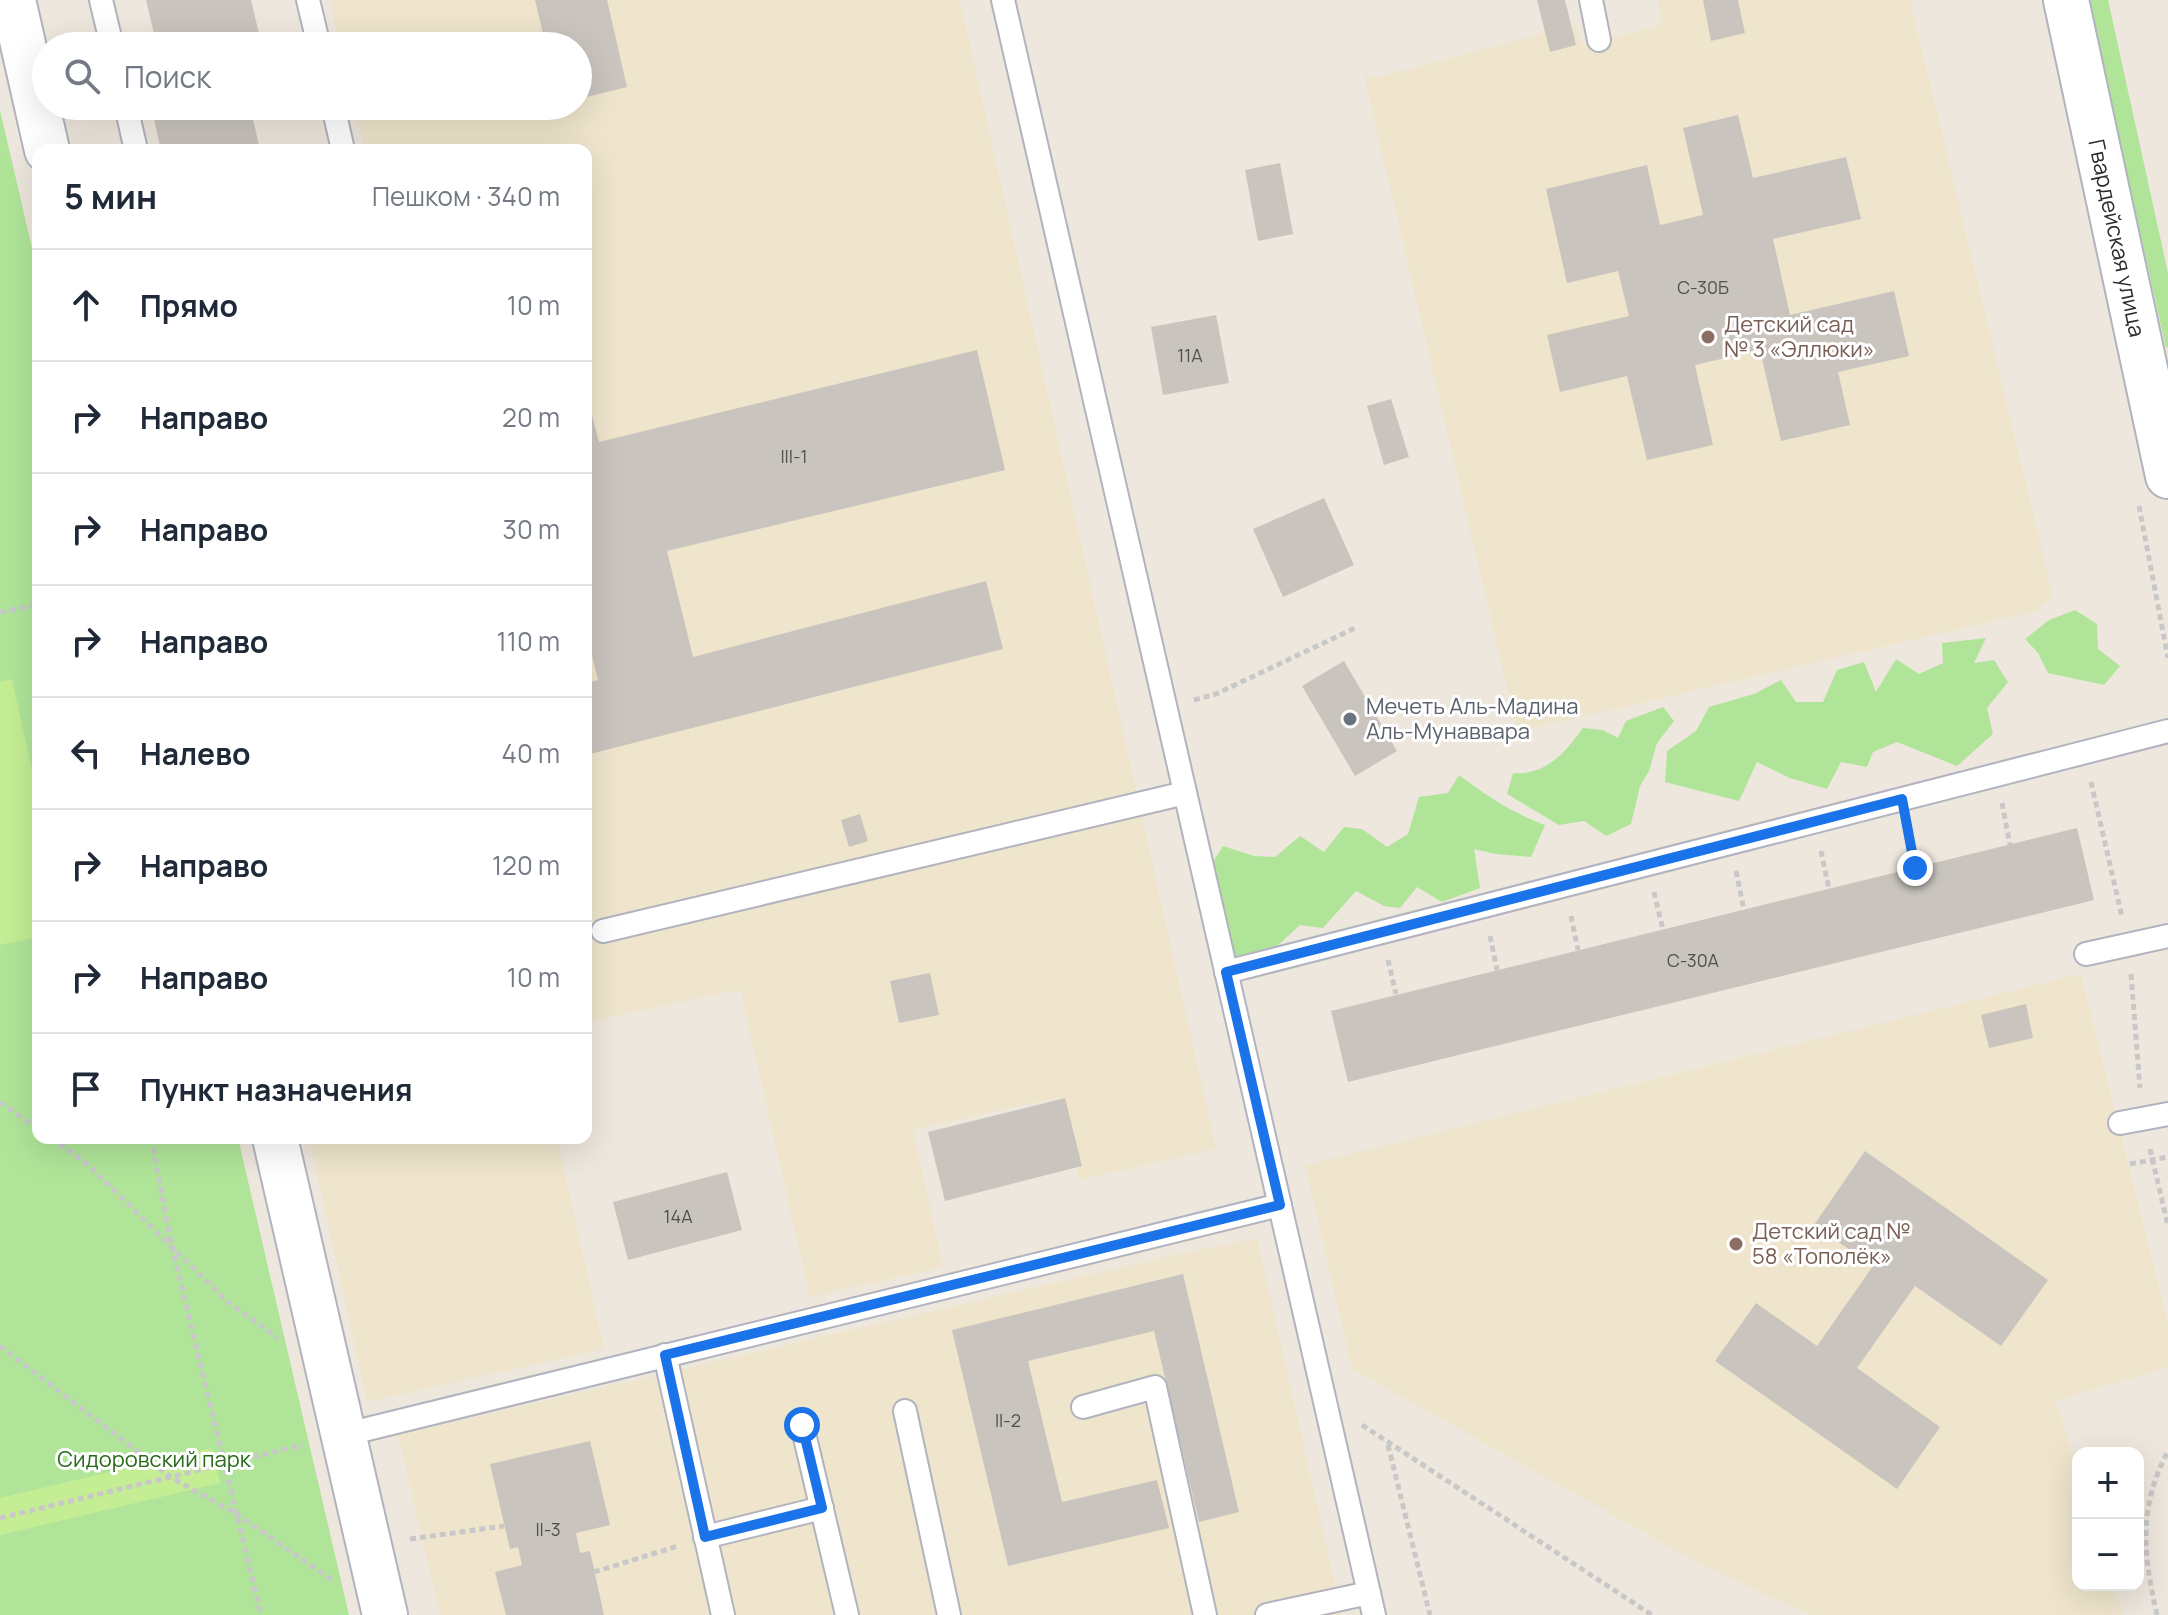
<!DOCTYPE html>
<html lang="ru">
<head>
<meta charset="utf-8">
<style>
	:root { --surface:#fff; --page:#f6f6f7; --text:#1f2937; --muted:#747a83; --line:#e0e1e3 }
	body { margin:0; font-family:Manrope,sans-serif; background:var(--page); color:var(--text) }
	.controls { position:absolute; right:24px; bottom:24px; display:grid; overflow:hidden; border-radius:16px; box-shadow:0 8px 32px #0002 }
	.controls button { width:72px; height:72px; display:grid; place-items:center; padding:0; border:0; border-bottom:2px solid var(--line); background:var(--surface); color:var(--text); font:40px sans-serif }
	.stop { position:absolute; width:24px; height:24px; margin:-18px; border:6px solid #1a73e8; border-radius:50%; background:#fff }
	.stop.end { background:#1a73e8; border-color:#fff; box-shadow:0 2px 8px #0008 }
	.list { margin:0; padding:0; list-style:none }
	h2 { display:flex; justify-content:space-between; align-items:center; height:104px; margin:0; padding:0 32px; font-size:34px }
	h2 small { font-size:26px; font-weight:400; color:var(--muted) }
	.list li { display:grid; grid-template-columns:52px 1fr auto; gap:24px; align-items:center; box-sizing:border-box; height:112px; padding:0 32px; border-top:2px solid var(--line) }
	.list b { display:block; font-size:30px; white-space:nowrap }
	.list em { font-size:26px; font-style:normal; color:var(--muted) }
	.icon { flex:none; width:44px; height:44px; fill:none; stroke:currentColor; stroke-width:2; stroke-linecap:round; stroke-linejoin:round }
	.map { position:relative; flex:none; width:2168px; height:1615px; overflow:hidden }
	.search { position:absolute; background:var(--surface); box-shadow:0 8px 32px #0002; left:32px; top:32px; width:560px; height:88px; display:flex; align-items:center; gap:20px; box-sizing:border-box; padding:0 28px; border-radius:44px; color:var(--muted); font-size:30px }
	.panel { position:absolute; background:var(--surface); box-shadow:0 8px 32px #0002; left:32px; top:144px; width:560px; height:1000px; border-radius:16px }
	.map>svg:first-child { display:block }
	.education { fill:#efe5cd }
	.green { fill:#b0e599 }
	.pitch { fill:#c4ed94 }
	.building { fill:#c9c4bd }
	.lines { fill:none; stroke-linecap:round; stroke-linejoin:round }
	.lane-casing { stroke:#b1b3bf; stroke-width:26 }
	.secondary-casing { stroke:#b1b3bf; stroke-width:48 }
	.path { stroke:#c8c8c8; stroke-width:5; stroke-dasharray:6 4; stroke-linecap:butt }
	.lane { stroke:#fff; stroke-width:22 }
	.secondary { stroke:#fff; stroke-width:44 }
	.route { stroke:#1a73e8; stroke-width:10 }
	.education-dot { fill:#8d6e63; stroke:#fff; stroke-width:3 }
	.worship-dot { fill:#6b7280; stroke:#fff; stroke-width:3 }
	.labels { text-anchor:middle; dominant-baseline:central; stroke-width:6; stroke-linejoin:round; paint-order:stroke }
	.number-label { font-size:18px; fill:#525150 }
	.street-label { font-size:22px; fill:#2b2b2b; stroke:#fff }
	.education-label { font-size:22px; fill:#785e54; stroke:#fff; text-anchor:start }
	.worship-label { font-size:22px; fill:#5b616d; stroke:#fff; text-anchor:start }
	.park-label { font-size:22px; fill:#276b19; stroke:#fff }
</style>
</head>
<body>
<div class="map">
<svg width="2168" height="1615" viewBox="0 0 2168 1615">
	<rect width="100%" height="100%" fill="#eee7dd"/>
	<g class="education">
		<path d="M330,0H960L1216,1149L1079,1180L1060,1097L913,1130L943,1267L810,1297L740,989L586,1023V150H364L354,106H578V46H340Z"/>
		<path d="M1658,0H1910L2053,597L2033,612L1525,730L1518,735L1364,76L1378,77L1575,25L1582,45L1662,25Z"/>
		<path d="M2081,974L2168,1323V1367L2056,1401L2078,1472V1585H2114L2123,1615H1810L1700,1564L1352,1369L1305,1165Z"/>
		<path d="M309,1138H557L604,1349L367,1402Z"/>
		<path d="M1257,1239L1342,1615H440L398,1435L1187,1252Z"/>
	</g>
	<g class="green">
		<path d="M2088,0H2108L2168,273V347L2166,348Z"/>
		<path d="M0,110L38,274V1138H238L349,1615H0Z"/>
		<path d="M2075,610L2097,624L2098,649L2120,666L2104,685L2048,673L2038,653L2025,639L2049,620Z"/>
		<path d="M1986,638L1974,663L1994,660L2008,682L1987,708L1993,734L1957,766L1897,742L1873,752L1867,767L1841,762L1827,789L1790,778L1757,762L1739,801L1665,782L1667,751L1696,731L1709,707L1754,694L1781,680L1796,702H1823L1837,670L1864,662L1876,692L1896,659L1919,674L1943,663L1942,643Z"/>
		<path d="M1663,707L1674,721L1657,743L1649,771L1640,786L1631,824L1606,836L1584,821L1559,825L1507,794L1513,773C1545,776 1566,752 1583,728L1603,730L1618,738L1626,721Z"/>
		<path d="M1459,775C1487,796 1512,813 1545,825L1531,857L1495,854L1474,849L1480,888L1442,902L1417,887L1400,908L1384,906L1356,891L1323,928L1300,925L1277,946L1236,956L1219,913L1208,870L1223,846L1254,856L1275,857L1300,836L1324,852L1344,827L1362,829L1387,847L1408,834L1419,797L1448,793Z"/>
	</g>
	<g class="pitch">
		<path d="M12,679L38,798V937L0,945V682Z"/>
		<path d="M211,1448L220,1483L0,1535V1498Z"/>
	</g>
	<g class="building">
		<path d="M146,0H251L262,46H157Z"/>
		<path d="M535,0H607L627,87L578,99V46H546Z"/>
		<path d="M1537,0H1565L1576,45L1550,52Z"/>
		<path d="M1703,0H1738L1745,33L1711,41Z"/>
		<path d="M151,106H250L260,150H161Z"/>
		<path d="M1738,115L1753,178L1846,157L1861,219L1773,239L1790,315L1894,291L1909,356L1838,372L1850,425L1781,441L1760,350L1695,365L1713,445L1647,460L1627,376L1560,392L1547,335L1629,316L1618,271L1567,283L1546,189L1647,165L1660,225L1703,215L1683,128Z"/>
		<path d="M1280,163L1293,234L1258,241L1245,170Z"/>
		<path d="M1216,315L1229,383L1163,395L1151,327Z"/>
		<path d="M977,350L1005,470L667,551L693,657L986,581L1003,649L586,755V683L598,680L586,631V392L599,442Z"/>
		<path d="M1391,399L1409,457L1384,465L1367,406Z"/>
		<path d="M1324,498L1354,565L1283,597L1253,529Z"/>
		<path d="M1344,661L1397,751L1355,776L1302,686Z"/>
		<path d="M860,814L868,841L849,847L841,820Z"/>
		<path d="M2077,828L2094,900L1348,1082L1331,1011Z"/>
		<path d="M930,973L939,1015L899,1023L890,981Z"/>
		<path d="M2026,1004L2033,1038L1989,1048L1981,1015Z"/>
		<path d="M1065,1098L1082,1166L945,1201L928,1132Z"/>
		<path d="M1865,1151L2048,1280L2001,1346L1915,1286L1857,1368L1940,1427L1897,1489L1715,1361L1756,1303L1817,1346L1873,1266L1814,1225Z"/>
		<path d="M727,1172L742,1230L628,1260L613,1202Z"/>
		<path d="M1183,1274L1239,1512L1199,1522L1154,1331L1028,1361L1062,1502L1157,1480L1169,1528L1008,1566L952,1330Z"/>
		<path d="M590,1441L610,1525L576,1533L580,1553L590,1551L604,1615H506L495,1572L522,1565L518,1547L510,1549L490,1464Z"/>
	</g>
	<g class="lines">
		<defs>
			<g id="lane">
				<path d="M101,0L112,46"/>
				<path d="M308,0L319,46"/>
				<path d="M1003,0L1374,1615"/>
				<path d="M1591,0L1599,40"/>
				<path d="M126,106L136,150"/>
				<path d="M333,106L343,150"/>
				<path d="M603,931L1185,793"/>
				<path d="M2086,954L2168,936"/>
				<path d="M1226,972L2168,731"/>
				<path d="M2120,1123L2168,1114"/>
				<path d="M665,1355L723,1615"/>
				<path d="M1083,1407L1155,1387L1205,1615"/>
				<path d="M905,1411L949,1615"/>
				<path d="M802,1425L847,1615"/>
				<path d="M343,1435L1280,1205"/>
				<path d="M705,1537L822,1508"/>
				<path d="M1267,1615L1369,1593"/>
			</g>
			<g id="secondary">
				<path d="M13,0L47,150"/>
				<path d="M2066,0L2168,476"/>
				<path d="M275,1138L385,1615"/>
			</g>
		</defs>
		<use href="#lane" class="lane-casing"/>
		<use href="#secondary" class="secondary-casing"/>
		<g class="path">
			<path d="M2139,506L2168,658"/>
			<path d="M0,612L38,605"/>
			<path d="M1194,700L1216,694L1355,628"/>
			<path d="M2091,782L2122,917"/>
			<path d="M2002,803L2010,845"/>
			<path d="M1908,830L1915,868"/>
			<path d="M1821,851L1829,889"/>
			<path d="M1736,871L1744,910"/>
			<path d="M1654,892L1663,930"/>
			<path d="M1571,916L1578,950"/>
			<path d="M1490,936L1497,970"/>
			<path d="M1388,960L1396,994"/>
			<path d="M2131,974L2140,1088"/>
			<path d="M0,1102L38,1129"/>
			<path d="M51,1138L86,1163L229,1303L278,1338"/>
			<path d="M151,1138L172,1247L261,1615"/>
			<path d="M2150,1149L2168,1226"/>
			<path d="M2130,1164L2168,1157"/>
			<path d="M0,1346L172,1478L235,1513L335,1582"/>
			<path d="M1362,1425L1652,1615"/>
			<path d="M1388,1445L1430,1615"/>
			<path d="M0,1518L303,1445"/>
			<path d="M410,1539L504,1526"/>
			<path d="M594,1572L678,1546"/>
			<path d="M2157,1615C2143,1554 2138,1508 2168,1451"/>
		</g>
		<use href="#lane" class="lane"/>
		<use href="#secondary" class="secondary"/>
	</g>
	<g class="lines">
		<path class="route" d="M802,1425L822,1508L705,1537L665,1355L1280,1205L1226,972L1902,799L1915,868"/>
	</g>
	<g class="education-dot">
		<circle cx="1708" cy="337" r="8"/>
		<circle cx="1736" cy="1244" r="8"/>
	</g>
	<circle class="worship-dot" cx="1350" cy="719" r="8"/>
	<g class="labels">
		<g class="number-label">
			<text x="1703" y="287">С-30Б</text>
			<text x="1190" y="355">11А</text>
			<text x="794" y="456">III-1</text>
			<text x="1693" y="960">С-30А</text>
			<text x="678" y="1216">14А</text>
			<text x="1008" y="1420">II-2</text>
			<text x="548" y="1529">II-3</text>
		</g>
		<g class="street-label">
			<text transform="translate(2117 238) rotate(78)">Гвардейская улица</text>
		</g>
		<g class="education-label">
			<text x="1724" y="324">Детский сад<tspan x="1724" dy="25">№ 3 «Эллюки»</tspan></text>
			<text x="1752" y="1231">Детский сад №<tspan x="1752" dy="25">58 «Тополёк»</tspan></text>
		</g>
		<g class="worship-label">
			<text x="1366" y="706">Мечеть Аль-Мадина<tspan x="1366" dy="25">Аль-Мунаввара</tspan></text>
		</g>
		<g class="park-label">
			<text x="154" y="1459">Сидоровский парк</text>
		</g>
	</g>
</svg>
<div class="controls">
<button>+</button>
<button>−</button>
</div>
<div class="stop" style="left:802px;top:1425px"></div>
<div class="stop end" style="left:1915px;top:868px"></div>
<div class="search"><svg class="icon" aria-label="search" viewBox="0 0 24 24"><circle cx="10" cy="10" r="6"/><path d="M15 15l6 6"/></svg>Поиск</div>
<section class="panel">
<h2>5 мин<small>Пешком · 340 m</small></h2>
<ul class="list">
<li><svg class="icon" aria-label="ahead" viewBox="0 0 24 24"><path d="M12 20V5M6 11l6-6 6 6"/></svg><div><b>Прямо</b></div><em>10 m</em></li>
<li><svg class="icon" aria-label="right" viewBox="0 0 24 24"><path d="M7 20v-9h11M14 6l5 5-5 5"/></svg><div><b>Направо</b></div><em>20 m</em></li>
<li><svg class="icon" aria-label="right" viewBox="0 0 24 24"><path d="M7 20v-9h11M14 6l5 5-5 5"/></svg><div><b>Направо</b></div><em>30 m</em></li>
<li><svg class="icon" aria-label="right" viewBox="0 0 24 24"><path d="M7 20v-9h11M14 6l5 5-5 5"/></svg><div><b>Направо</b></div><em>110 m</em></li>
<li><svg class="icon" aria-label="left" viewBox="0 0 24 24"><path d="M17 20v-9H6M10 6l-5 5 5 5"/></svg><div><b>Налево</b></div><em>40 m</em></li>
<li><svg class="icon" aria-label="right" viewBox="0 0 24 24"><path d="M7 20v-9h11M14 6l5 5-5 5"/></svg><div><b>Направо</b></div><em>120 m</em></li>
<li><svg class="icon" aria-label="right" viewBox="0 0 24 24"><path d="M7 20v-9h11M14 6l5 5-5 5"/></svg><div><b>Направо</b></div><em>10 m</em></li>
<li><svg class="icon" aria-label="arrive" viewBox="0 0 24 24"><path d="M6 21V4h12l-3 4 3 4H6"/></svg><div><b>Пункт назначения</b></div></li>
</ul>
</section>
</div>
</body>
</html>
